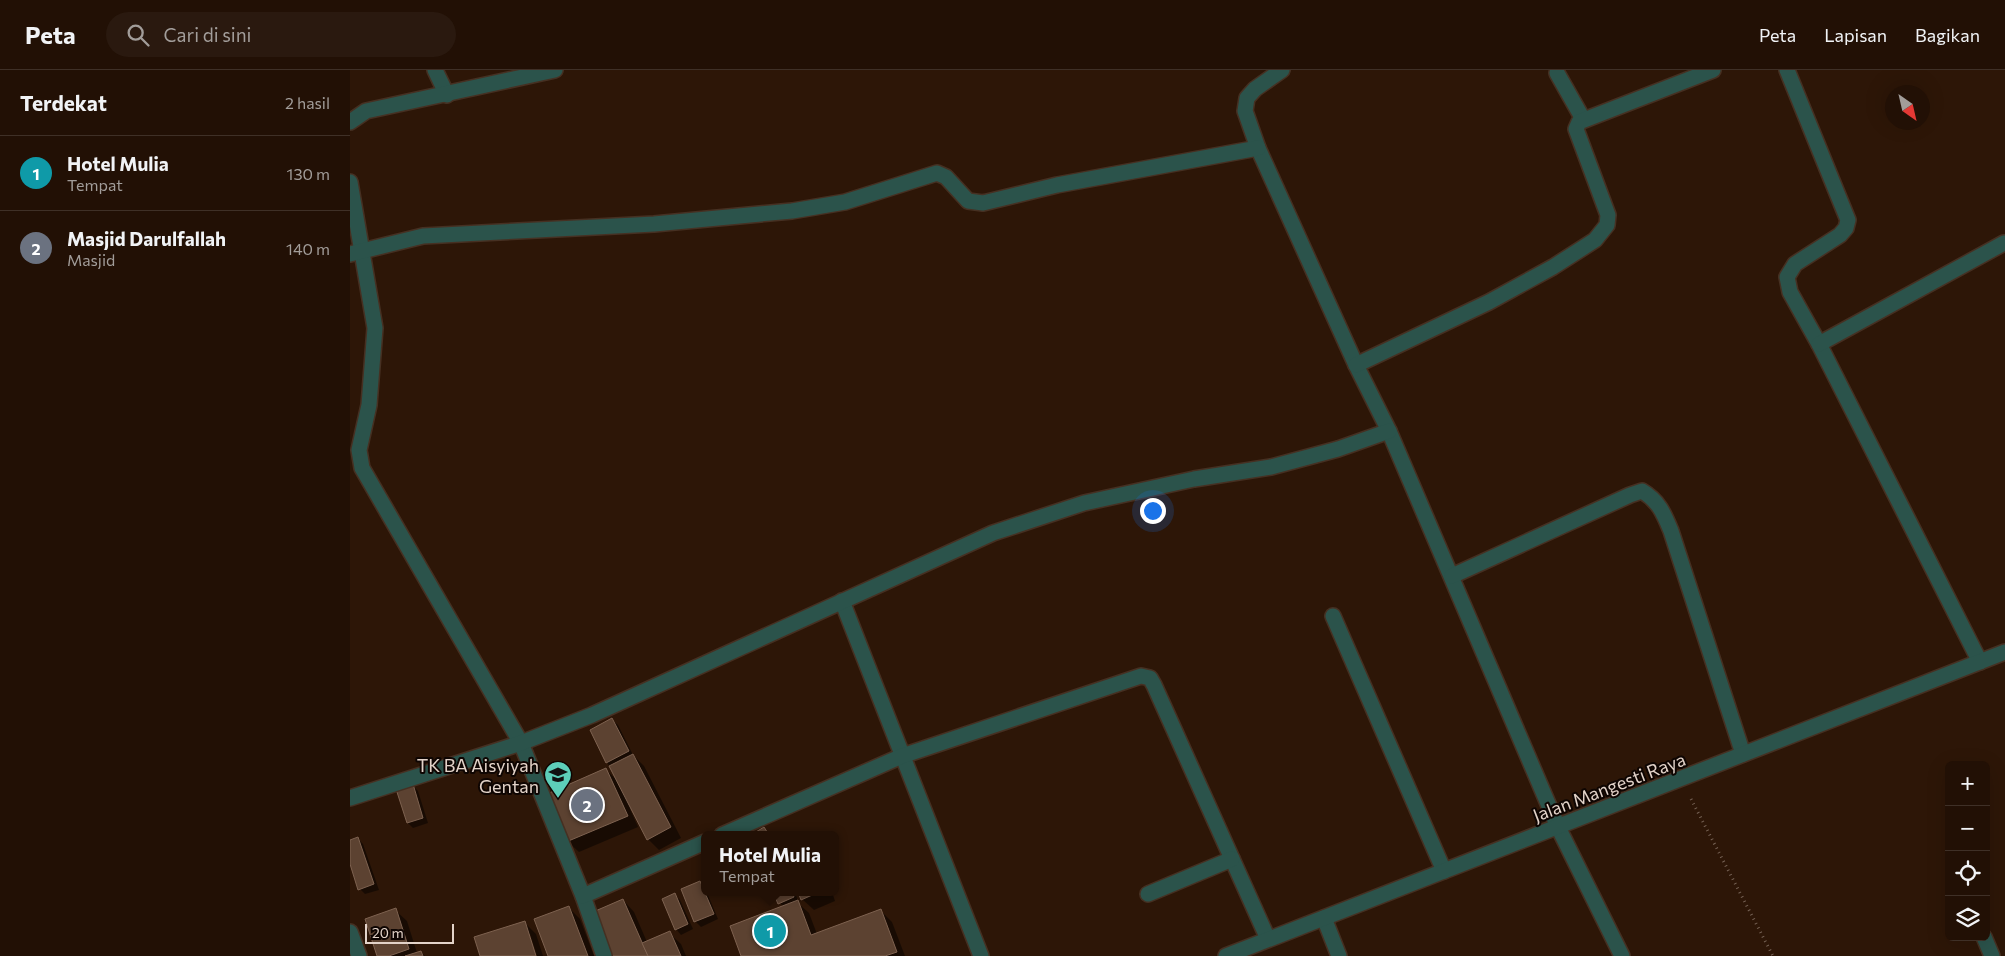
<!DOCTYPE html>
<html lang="id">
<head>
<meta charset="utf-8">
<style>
	:root { --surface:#221005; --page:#2a190f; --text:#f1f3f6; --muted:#a29d9a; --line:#3f3027; --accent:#d93025 }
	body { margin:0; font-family:Commissioner,sans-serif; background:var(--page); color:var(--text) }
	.controls { position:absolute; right:15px; bottom:15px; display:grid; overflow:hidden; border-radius:8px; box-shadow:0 5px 20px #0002 }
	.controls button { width:45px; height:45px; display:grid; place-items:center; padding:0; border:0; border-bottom:1px solid var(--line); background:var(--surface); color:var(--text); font:25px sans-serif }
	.compass { position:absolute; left:1535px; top:15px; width:45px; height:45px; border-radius:50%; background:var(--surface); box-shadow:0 5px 20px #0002; rotate:146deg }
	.scale { position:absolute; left:15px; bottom:12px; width:89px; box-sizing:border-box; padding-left:5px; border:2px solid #e3d3c9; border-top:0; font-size:14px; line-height:18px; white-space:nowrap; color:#e3d3c9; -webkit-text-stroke:4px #0e0502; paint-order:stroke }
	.you { position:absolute; left:802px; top:440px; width:18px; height:18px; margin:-12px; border:4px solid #fff; border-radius:50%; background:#1a73e8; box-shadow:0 0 0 8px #1a73e833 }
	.badge { display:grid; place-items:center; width:32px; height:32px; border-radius:50%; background:var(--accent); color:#fff; font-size:16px; font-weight:700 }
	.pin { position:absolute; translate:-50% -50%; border:2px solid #fff; box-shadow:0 1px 5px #0006 }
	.popup { position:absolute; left:351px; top:761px; width:138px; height:65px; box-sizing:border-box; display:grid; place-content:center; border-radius:8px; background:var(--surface); filter:drop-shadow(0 1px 4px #0005); font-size:16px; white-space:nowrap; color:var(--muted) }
	.popup b { font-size:19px; color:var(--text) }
	.popup::after { content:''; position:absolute; left:50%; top:100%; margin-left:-10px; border:10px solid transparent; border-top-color:var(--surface) }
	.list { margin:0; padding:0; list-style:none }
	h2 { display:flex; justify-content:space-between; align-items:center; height:65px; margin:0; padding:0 20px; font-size:21px }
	h2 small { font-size:16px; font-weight:400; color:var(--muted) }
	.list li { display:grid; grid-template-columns:32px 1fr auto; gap:15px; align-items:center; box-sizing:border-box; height:75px; padding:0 20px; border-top:1px solid var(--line) }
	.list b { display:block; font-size:19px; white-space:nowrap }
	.list p { margin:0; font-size:16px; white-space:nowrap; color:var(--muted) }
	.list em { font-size:16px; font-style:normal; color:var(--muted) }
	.icon { flex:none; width:28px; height:28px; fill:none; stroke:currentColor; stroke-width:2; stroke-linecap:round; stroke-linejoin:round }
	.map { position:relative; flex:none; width:1655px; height:886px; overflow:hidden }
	header { display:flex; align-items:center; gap:30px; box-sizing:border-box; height:70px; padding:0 25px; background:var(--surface); border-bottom:1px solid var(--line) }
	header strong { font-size:24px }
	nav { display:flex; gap:28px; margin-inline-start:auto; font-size:18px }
	.search { width:350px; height:45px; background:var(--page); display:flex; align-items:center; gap:12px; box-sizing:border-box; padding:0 18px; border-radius:28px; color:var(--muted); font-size:19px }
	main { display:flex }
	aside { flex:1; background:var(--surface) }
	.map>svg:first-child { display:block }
	.shadow { fill:#0007 }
	.building { fill:#5c4231; stroke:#7e6250 }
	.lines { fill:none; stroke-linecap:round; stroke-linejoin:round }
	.minor-casing { stroke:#463022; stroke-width:18 }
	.path { stroke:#766255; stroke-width:3; stroke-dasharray:1 4; stroke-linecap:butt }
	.minor { stroke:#2b534b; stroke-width:15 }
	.labels { text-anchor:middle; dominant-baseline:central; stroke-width:4; stroke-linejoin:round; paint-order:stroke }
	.poi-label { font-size:18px; fill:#e3d3c9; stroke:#0e0502; text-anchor:end }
	.street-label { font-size:18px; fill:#e3d3c9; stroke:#0e0502 }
</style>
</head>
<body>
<header>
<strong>Peta</strong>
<div class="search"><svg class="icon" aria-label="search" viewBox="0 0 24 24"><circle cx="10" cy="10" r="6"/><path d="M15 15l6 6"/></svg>Cari di sini</div>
<nav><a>Peta</a><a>Lapisan</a><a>Bagikan</a></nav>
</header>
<main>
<aside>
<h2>Terdekat<small>2 hasil</small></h2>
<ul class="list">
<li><span class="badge" style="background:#0f9aa8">1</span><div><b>Hotel Mulia</b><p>Tempat</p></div><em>130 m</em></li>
<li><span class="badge" style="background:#6b7280">2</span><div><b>Masjid Darulfallah</b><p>Masjid</p></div><em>140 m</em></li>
</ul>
</aside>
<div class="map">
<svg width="1655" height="886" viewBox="0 0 1655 886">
	<rect width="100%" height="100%" fill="#2d1607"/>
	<g class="shadow">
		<path d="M262,650L268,655L283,685L294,696L331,768L309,780L298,769L282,738L280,739L288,757L229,782L217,771L256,700L268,711L257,692Z"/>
		<path d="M62,715L68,721L78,753L63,758L58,753Z"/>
		<path d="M8,769L13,774L29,820L15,824L10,819L0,790V772Z"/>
		<path d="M350,813L355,818L368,849L351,857L345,851Z"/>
		<path d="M424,822H445L449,834L459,843L467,864L530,840L542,852L555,886H392L433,837Z"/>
		<path d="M450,822H482L485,831L464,840L452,829Z"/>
		<path d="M324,824L330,830L343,859L331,865L326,859Z"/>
		<path d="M273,830L284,842L297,872L319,863L331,874L336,886H264Z"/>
		<path d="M218,837L230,849L244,886H199Z"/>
		<path d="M45,840L57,851L67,883L71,882L75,886H28Z"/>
		<path d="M174,852L186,864L193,886H187L180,864H178L185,886H131Z"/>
	</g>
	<g class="building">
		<path d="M262,648L279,681L256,693L240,660Z"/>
		<path d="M283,684L321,757L297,770L259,696Z"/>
		<path d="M256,698L278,746L216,772L197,724Z"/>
		<path d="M63,714L73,748L57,753L46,719Z"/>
		<path d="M414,757L419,765H401Z"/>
		<path d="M8,767L24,814L8,820L0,794V770Z"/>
		<path d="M350,811L364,844L344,852L331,819Z"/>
		<path d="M423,822H442L444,827L428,834Z"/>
		<path d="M448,822H469L451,830Z"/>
		<path d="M325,823L338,854L325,860L312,829Z"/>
		<path d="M273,829L298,886H262L243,842Z"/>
		<path d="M448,830L461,865L531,839L547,882L535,886H391L380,856Z"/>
		<path d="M219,836L238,886H198L184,849Z"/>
		<path d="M46,838L59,879L39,886H27L15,849Z"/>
		<path d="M175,851L186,886H130L124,867Z"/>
		<path d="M320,861L331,886H298L292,873Z"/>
		<path d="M71,881L73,886H55Z"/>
	</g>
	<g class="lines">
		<defs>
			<g id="minor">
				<path d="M85,0L97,25"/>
				<path d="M932,0L905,19L897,28L895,41L908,78L1006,295L1039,361L1208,757L1272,886"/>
				<path d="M1437,0L1498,150L1496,158L1490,165L1445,194L1437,207L1440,222L1469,274L1630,592"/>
				<path d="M1207,3L1233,49"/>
				<path d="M0,52L16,41L205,0"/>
				<path d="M0,112L25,258L19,335L9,380L12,398L171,673L233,826L254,886"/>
				<path d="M0,184L73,166L304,154L442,141L495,132L587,103L596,107L618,131L633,133L707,115L908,78"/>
				<path d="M1469,274L1654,173"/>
				<path d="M1006,295L1139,232L1203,197L1245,170L1257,155L1258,145L1226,59L1229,52L1363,0"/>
				<path d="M1102,506L1280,425L1292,421C1309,431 1314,444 1321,461L1393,684"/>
				<path d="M492,531L631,886"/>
				<path d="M983,546L1094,801"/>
				<path d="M0,728L171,673L242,645L643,463L734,433L844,409L921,397L988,379L1039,361"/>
				<path d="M372,765L552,686L791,606L800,608L804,615L918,869"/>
				<path d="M798,824L882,789"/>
				<path d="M233,826L355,772"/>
				<path d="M974,848L989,886"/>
				<path d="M0,862L9,886"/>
				<path d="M1634,867L1642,886"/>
				<path d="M876,886L1655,582"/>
			</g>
		</defs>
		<use href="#minor" class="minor-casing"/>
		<path class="path" d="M1341,729L1423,886"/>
		<use href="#minor" class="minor"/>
	</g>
	<defs>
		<symbol id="school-pin" viewBox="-11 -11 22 30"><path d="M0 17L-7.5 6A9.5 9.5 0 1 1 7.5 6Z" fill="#5dceb9" stroke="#0e0502"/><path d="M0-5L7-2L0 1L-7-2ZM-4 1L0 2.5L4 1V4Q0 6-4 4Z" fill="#111"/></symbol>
	</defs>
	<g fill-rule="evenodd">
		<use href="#school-pin" x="192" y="689" width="32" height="43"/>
	</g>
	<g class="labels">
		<g class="poi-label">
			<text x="189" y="695">TK BA Aisyiyah<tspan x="189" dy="21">Gentan</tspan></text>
		</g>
		<g class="street-label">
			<text transform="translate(1259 717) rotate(-21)">Jalan Mangesti Raya</text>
		</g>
	</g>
</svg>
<div class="controls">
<button>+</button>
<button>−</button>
<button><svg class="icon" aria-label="locate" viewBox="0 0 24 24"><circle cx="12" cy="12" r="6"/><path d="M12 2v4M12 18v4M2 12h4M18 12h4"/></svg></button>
<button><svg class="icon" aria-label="layers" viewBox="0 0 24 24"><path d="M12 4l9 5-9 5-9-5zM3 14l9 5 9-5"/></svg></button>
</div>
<svg class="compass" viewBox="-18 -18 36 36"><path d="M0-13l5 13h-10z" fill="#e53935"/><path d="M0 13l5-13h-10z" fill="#a29d9a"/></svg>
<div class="scale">20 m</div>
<div class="you"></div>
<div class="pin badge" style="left:420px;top:861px;background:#0f9aa8">1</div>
<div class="popup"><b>Hotel Mulia</b>Tempat</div>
<div class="pin badge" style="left:237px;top:735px;background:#6b7280">2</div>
</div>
</main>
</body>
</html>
